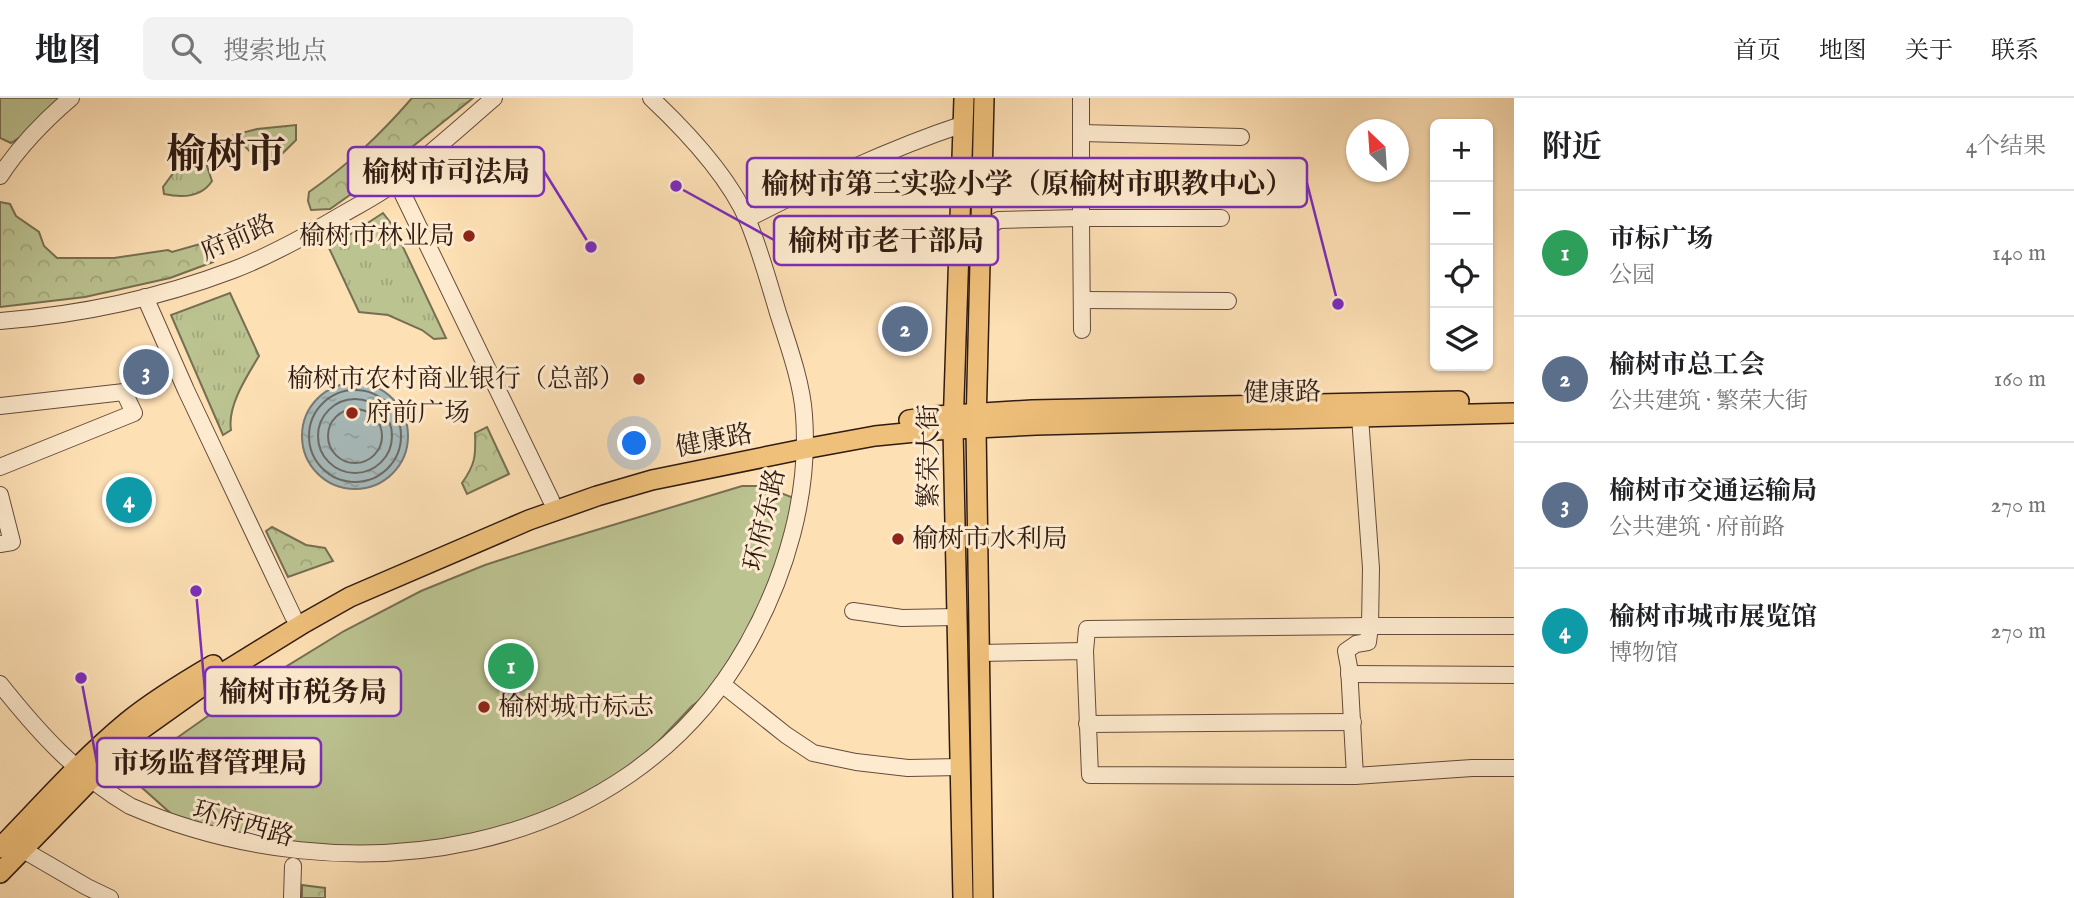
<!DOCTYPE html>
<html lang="zh">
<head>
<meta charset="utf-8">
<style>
	:root { --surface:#fff; --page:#f2f2f2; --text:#202124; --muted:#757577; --line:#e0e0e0; --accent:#b45309 }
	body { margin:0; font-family:"IM FELL English","Noto Serif SC",serif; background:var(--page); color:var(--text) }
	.controls { position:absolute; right:21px; top:21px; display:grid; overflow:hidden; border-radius:10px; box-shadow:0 2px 5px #0004 }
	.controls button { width:63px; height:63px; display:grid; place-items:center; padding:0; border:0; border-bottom:2px solid var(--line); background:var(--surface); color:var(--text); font:35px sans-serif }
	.compass { position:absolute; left:1346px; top:21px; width:63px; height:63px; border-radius:50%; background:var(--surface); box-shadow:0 2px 5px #0004; rotate:335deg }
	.you { position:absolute; left:635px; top:346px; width:24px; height:24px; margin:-18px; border:5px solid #fff; border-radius:50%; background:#1a73e8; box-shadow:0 0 0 10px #1a73e833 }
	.badge { display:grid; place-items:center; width:46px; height:46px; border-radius:50%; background:var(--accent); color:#fff; font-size:23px; font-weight:700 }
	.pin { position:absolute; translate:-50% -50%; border:4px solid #fff; box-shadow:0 2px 7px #0006 }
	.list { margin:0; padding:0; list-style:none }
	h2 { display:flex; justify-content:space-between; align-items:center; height:91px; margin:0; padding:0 28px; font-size:30px }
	h2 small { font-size:23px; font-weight:400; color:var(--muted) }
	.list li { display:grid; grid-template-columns:46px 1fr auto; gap:21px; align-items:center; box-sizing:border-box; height:126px; padding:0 28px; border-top:2px solid var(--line) }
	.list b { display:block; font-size:26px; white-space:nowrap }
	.list p { margin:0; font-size:23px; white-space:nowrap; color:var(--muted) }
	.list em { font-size:23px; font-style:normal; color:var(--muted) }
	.icon { flex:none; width:38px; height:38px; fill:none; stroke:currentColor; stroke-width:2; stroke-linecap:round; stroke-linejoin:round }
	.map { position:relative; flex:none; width:1514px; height:800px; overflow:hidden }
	header { display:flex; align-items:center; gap:42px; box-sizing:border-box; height:98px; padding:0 35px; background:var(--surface); border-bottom:2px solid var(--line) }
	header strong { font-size:33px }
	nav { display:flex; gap:38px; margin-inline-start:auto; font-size:24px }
	.search { width:490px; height:63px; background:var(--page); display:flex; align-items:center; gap:18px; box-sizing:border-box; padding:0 24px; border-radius:10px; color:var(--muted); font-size:26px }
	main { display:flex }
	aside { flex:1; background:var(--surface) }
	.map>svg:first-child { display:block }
	.grass { fill:url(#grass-tufts); stroke:#766f52; stroke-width:2 }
	.forest { fill:url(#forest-crowns); stroke:#766f52; stroke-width:2 }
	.park { fill:#bbc391; stroke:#766f52; stroke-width:2 }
	.water { fill:url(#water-ripples); stroke:#777a77; stroke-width:2 }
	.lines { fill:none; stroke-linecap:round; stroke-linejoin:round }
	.shore { stroke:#6c6a66; stroke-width:2 }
	.minor-casing { stroke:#644c3b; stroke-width:18 }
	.major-casing { stroke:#301b12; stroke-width:22 }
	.minor { stroke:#feebcf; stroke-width:16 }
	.major { stroke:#efc07a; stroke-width:19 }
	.poi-dot { fill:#8f2418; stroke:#feebcf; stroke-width:2.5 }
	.labels { text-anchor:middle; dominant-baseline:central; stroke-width:6; stroke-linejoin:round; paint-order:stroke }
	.poi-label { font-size:26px; fill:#301b12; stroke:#feebcf; text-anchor:start }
	.street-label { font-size:26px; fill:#301b12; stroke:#feebcf }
	.town-label { font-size:40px; font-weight:bold; fill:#301b12; stroke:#feebcf }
	.leader { fill:none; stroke:#7b2cbf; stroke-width:2.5 }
	.callout-dot { fill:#7b2cbf; stroke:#feebcf; stroke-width:2.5 }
	.callout { fill:#feebcf; stroke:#7b2cbf; stroke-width:2.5 }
	.callout-label { font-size:28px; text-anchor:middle; font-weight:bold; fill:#301b12 }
</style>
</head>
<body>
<header>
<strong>地图</strong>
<div class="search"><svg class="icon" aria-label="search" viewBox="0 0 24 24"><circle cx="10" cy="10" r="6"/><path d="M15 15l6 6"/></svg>搜索地点</div>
<nav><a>首页</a><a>地图</a><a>关于</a><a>联系</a></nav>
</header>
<main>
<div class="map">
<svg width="1514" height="800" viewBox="0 0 1514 800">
	<defs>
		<pattern id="grass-tufts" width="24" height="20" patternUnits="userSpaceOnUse" patternTransform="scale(1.75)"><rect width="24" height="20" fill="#bbc391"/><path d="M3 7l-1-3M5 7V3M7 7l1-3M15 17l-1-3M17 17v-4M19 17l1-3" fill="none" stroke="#a1a77c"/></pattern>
		<pattern id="forest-crowns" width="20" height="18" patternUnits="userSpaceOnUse" patternTransform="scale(1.75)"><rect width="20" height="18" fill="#bbc391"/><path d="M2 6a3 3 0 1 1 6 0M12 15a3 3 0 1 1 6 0" fill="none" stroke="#a1a77c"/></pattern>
		<pattern id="water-ripples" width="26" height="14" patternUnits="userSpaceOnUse" patternTransform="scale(1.75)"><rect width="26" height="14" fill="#a7baba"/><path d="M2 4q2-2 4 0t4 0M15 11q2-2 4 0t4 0" fill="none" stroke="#909f9f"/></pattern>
	</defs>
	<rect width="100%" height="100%" fill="#fee0b5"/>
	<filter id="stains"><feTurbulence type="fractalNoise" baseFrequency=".00286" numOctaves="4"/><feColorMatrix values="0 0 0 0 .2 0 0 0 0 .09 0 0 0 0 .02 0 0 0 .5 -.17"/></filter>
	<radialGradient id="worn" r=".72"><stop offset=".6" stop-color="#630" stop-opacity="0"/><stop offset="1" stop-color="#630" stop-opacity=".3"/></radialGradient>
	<g class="grass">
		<path d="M296,27V42L271,67L260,64L234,37L257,31Z"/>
		<path d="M201,50L212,83C201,100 182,100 164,96L163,89L182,63Z"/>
		<path d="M383,115L393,128L446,240L434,241L422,232L388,217L359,214L329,150Z"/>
		<path d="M230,195L259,258C247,278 227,308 231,332L223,337L171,217Z"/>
	</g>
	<g class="forest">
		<path d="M412,0H473L371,82L330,111L311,112L308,103L309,94C350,65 379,38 412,0Z"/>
		<path d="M0,104L10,106L16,118L39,134L44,148L57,160H114L168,152L172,154L200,146L209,147L213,164L170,180L85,199L0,209Z"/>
		<path d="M487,329L509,376L467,396L462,385C475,367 476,358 475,335Z"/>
		<path d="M272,429L306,447L325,450L333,463L288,479L266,433Z"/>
		<path d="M302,787L325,790V800H302Z"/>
	</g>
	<g class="park">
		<path d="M0,0H74L48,21L11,45L0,40Z"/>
		<path d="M742,388H763L799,402L789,446L722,586L692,608L655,647L613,681L568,710L414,759L360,762L307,759L176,720L139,687L141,668L164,649L225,606L344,533L421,493L485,467L550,446Z"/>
	</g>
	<circle class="water" cx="355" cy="338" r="53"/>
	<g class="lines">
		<g class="shore">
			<circle cx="355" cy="338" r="46"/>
			<circle cx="355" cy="338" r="37"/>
			<circle cx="355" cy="338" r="27"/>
		</g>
		<defs>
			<g id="minor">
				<path d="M1081,35L1241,39"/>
				<path d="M0,78C19,49 44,23 71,0"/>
				<path d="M396,82L551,402"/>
				<path d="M747,121C818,85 888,51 964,26"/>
				<path d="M981,133L999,122L1081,120V0"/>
				<path d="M145,199L186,292L293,518"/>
				<path d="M1083,202L1228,203"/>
				<path d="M0,223C79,217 159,200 233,172C270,158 304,139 338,119C353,110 369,102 384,92C422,64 458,31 494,0"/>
				<path d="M1082,232L1081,120H1221"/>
				<path d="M0,308L124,294L134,315L0,369"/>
				<path d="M1360,319L1371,470L1370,528H1514"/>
				<path d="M0,397L12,444L0,446"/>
				<path d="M853,513L902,520L957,519"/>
				<path d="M1085,553L1087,531L1370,528L1368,544L1356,546L1346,553L1349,569L1355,678"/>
				<path d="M980,555L1085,553L1090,677L1355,678L1472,670H1514"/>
				<path d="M1349,576L1514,577"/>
				<path d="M0,586C39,635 76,676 130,708C344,800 625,764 747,547C786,478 810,396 804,317C802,285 788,246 778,215C769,185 760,152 748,123C729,79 685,32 651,0"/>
				<path d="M722,586L786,637L813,655L856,664L908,670L960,669"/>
				<path d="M1087,626L1353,624"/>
				<path d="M13,746L87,789L110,800"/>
				<path d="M292,800L293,768"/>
			</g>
			<g id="major">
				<path d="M909,322L935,318L1032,312L1459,303"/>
				<path d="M0,750C41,708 81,662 127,624C154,602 184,584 213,567"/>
				<path d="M0,775L135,636L208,584L304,525L350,499L529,422L597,398L652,382L804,351L875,338L936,332L1036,327L1514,315"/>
				<path d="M963,800L953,331L964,0"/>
				<path d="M983,800L976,329L984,0"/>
			</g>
		</defs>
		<use href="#minor" class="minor-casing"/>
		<use href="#major" class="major-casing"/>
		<use href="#minor" class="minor"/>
		<use href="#major" class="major"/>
	</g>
	<g class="poi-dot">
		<circle cx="469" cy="138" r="7"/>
		<circle cx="639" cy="281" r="7"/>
		<circle cx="352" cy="315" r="7"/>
		<circle cx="898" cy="441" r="7"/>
		<circle cx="484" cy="609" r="7"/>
	</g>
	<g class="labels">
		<g class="poi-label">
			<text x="455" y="138" text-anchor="end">榆树市林业局</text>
			<text x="625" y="281" text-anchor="end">榆树市农村商业银行（总部）</text>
			<text x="366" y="315">府前广场</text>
			<text x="912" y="441">榆树市水利局</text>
			<text x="498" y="609">榆树城市标志</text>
		</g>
		<g class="street-label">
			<text transform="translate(238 140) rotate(-23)">府前路</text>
			<text transform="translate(1282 295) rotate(-1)">健康路</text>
			<text transform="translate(714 343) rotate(-11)">健康路</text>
			<text transform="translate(929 358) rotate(-90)">繁荣大街</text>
			<text transform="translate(765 422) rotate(-77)">环府东路</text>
			<text transform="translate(243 726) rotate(16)">环府西路</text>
		</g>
		<g class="town-label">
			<text x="226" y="58">榆树市</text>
		</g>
	</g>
	<path class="leader" d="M591 149L544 73M1338 206L1307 85M676 88L774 142M196 493L205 593M81 580L97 665"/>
	<g class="callout-dot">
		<circle cx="591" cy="149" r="7"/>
		<circle cx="1338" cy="206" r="7"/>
		<circle cx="676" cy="88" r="7"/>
		<circle cx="196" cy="493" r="7"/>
		<circle cx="81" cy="580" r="7"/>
	</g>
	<g class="callout">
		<rect x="348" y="49" width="196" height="49" rx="7"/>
		<rect x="747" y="60" width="560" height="49" rx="7"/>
		<rect x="774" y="118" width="224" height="49" rx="7"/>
		<rect x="205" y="569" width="196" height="49" rx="7"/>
		<rect x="97" y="640" width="224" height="49" rx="7"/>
	</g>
	<g class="callout-label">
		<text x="446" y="83">榆树市司法局</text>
		<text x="1027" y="95">榆树市第三实验小学（原榆树市职教中心）</text>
		<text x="886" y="152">榆树市老干部局</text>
		<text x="303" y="603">榆树市税务局</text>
		<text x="209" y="674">市场监督管理局</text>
	</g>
	<rect width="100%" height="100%" filter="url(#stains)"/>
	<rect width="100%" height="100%" fill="url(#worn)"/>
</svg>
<div class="controls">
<button>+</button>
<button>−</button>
<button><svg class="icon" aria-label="locate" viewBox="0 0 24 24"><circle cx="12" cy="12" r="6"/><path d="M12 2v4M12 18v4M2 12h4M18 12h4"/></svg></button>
<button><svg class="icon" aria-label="layers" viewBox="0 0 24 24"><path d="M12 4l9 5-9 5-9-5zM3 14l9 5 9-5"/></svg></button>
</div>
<svg class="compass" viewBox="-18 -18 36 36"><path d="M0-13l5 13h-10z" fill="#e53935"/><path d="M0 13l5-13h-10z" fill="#757577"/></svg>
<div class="you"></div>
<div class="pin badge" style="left:511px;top:568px;background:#2e9e5b">1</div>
<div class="pin badge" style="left:905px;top:231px;background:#5c6f8a">2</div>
<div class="pin badge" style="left:146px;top:274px;background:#5c6f8a">3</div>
<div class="pin badge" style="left:129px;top:402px;background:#0f9aa8">4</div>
</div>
<aside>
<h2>附近<small>4个结果</small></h2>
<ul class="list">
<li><span class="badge" style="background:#2e9e5b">1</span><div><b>市标广场</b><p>公园</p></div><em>140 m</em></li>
<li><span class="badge" style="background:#5c6f8a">2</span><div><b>榆树市总工会</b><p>公共建筑 · 繁荣大街</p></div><em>160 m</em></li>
<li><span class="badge" style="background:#5c6f8a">3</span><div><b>榆树市交通运输局</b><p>公共建筑 · 府前路</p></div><em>270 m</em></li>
<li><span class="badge" style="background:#0f9aa8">4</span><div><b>榆树市城市展览馆</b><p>博物馆</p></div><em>270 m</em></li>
</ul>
</aside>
</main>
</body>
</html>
